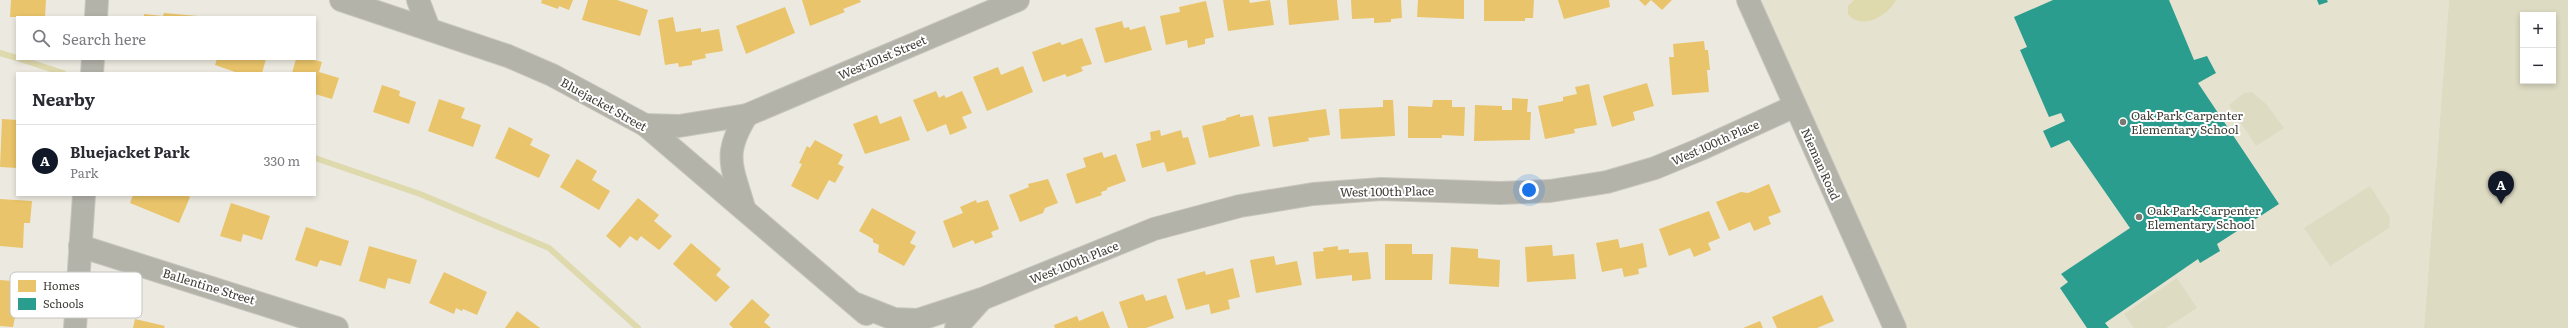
<!DOCTYPE html>
<html lang="en">
<head>
<meta charset="utf-8">
<style>
	:root { --surface:#fff; --page:#f2f2f3; --text:#2b2b33; --muted:#7c7c81; --line:#e1e1e2; --accent:#111827 }
	body { margin:0; font-family:Literata,serif; background:var(--page); color:var(--text) }
	.controls { position:absolute; right:12px; top:12px; display:grid; overflow:hidden; border-radius:0px; box-shadow:0 2px 6px #0003 }
	.controls button { width:36px; height:36px; display:grid; place-items:center; padding:0; border:0; border-bottom:1px solid var(--line); background:var(--surface); color:var(--text); font:20px sans-serif }
	.you { position:absolute; left:1529px; top:190px; width:14px; height:14px; margin:-10px; border:3px solid #fff; border-radius:50%; background:#1a73e8; box-shadow:0 0 0 6px #1a73e833 }
	.badge { display:grid; place-items:center; width:26px; height:26px; border-radius:50%; background:var(--accent); color:#fff; font-size:13px; font-weight:700 }
	.pin { position:absolute; translate:-50% -33px; filter:drop-shadow(0 1px 2px #0008) }
	.pin::after { content:''; position:absolute; top:21px; width:14px; height:12px; background:inherit; clip-path:polygon(0 0,100% 0,50% 100%) }
	.list { margin:0; padding:0; list-style:none }
	h2 { display:flex; justify-content:space-between; align-items:center; height:52px; margin:0; padding:0 16px; font-size:17px }
	h2 small { font-size:13px; font-weight:400; color:var(--muted) }
	.list li { display:grid; grid-template-columns:26px 1fr auto; gap:12px; align-items:center; box-sizing:border-box; height:72px; padding:0 16px; border-top:1px solid var(--line) }
	.list b { display:block; font-size:15px; white-space:nowrap }
	.list p { margin:0; font-size:13px; white-space:nowrap; color:var(--muted) }
	.list em { font-size:13px; font-style:normal; color:var(--muted) }
	.icon { flex:none; width:22px; height:22px; fill:none; stroke:currentColor; stroke-width:2; stroke-linecap:round; stroke-linejoin:round }
	.map { position:relative; flex:none; width:2568px; height:328px; overflow:hidden }
	.search { position:absolute; background:var(--surface); box-shadow:0 2px 6px #0003; left:16px; top:16px; width:300px; height:44px; display:flex; align-items:center; gap:10px; box-sizing:border-box; padding:0 14px; border-radius:0px; color:var(--muted); font-size:15px }
	.panel { position:absolute; background:var(--surface); box-shadow:0 2px 6px #0003; left:16px; top:72px; width:300px; height:124px; border-radius:0px }
	.map>svg:first-child { display:block }
	.built { fill:#e5e3d0 }
	.green { fill:#dedbc3; fill-rule:evenodd }
	.water { fill:#dfd9ae }
	.homes { fill:#e9c46a }
	.schools { fill:#2a9d8f }
	.lines { fill:none; stroke-linecap:round; stroke-linejoin:round }
	.stream { stroke:#dfd9ae; stroke-width:6 }
	.minor-casing { stroke:#c8c6bf; stroke-width:24 }
	.minor { stroke:#b4b3aa; stroke-width:22 }
	.poi-dot { fill:#7a7971; stroke:#fff; stroke-width:1.5 }
	.labels { text-anchor:middle; dominant-baseline:central; stroke-width:4; stroke-linejoin:round; paint-order:stroke }
	.street-label { font-size:12px; fill:#3d3c35; stroke:#fff }
	.poi-label { font-size:12px; fill:#3d3c35; stroke:#fff; text-anchor:start }
	.key { fill:#fff; stroke:#c5c4c2; stroke-width:1 }
	.key-label { font-size:11px; fill:#3d3c35 }
</style>
</head>
<body>
<div class="map">
<svg width="2568" height="328" viewBox="0 0 2568 328">
	<rect width="100%" height="100%" fill="#eceae0"/>
	<path class="built" d="M1760,0H2449L2424,328H1895Z"/>
	<g class="green">
		<path d="M2449,0H2568V328H2424ZM2523,15H2553V81H2523Z"/>
		<path d="M2252,92L2267,105L2284,128L2256,146L2229,105L2244,93Z"/>
		<path d="M2370,186L2390,217L2389,228L2330,266L2304,228Z"/>
		<path d="M2177,278L2197,308L2166,328H2134L2124,314Z"/>
	</g>
	<path class="water" d="M1854,0H1896C1888,16 1861,31 1848,14V6Z"/>
	<g class="homes">
		<path d="M11,0H46L45,17H10Z"/>
		<path d="M542,0H573L569,10L559,6L558,9L541,3Z"/>
		<path d="M588,0H617L648,10L640,36L582,20Z"/>
		<path d="M802,0H860L861,2L843,9L845,12L810,26Z"/>
		<path d="M1223,0H1249L1250,3L1270,0L1274,25L1228,31Z"/>
		<path d="M1287,0H1337L1339,20L1289,25Z"/>
		<path d="M1351,0H1401L1402,18L1391,19V22L1374,23V18L1352,19Z"/>
		<path d="M1418,0H1464V19L1417,17Z"/>
		<path d="M1484,0H1534L1533,18H1525V21H1484Z"/>
		<path d="M1558,0H1609L1610,7L1564,19Z"/>
		<path d="M1639,0H1651L1645,6Z"/>
		<path d="M1651,0H1672L1662,10Z"/>
		<path d="M1206,1L1214,37L1205,39V44L1188,48L1187,40L1166,45L1160,16L1180,12L1179,7Z"/>
		<path d="M785,7L795,33L746,54L736,26Z"/>
		<path d="M164,13L198,16V17H144V14L163,16Z"/>
		<path d="M673,17L676,32L701,28V32L719,29L723,51L705,54L706,58L692,61V65L679,67L678,63L665,65L658,20Z"/>
		<path d="M1122,21L1124,28L1129,27L1130,30L1145,26L1152,50L1105,63L1095,28Z"/>
		<path d="M1082,38L1092,64L1081,67L1083,71L1067,77L1065,74L1043,82L1032,52L1060,42L1062,45Z"/>
		<path d="M1704,41L1705,50H1708L1710,70H1707L1709,92L1672,95L1669,57H1674L1673,44Z"/>
		<path d="M217,59H266L262,73H238L215,65Z"/>
		<path d="M296,59H312L322,62L319,72L339,78L332,99L315,94V73H292Z"/>
		<path d="M1023,66L1033,92L987,111L973,77L998,67L1001,75Z"/>
		<path d="M1647,83L1654,106L1633,112L1635,120L1612,127L1603,96Z"/>
		<path d="M1589,84L1597,125L1574,129L1575,133L1545,139L1538,106L1563,101V97L1577,94L1575,87Z"/>
		<path d="M382,85L400,91L399,96L416,102L409,124L373,112Z"/>
		<path d="M936,91L939,98L944,95L946,98L962,91L972,113L962,117L967,128L950,135L946,124L927,132L913,100Z"/>
		<path d="M1512,98L1528,99L1527,112H1531L1530,140L1474,141L1475,105L1502,106V110H1512Z"/>
		<path d="M439,99L465,108L461,118L481,125L473,147L428,131Z"/>
		<path d="M1383,100H1393L1395,136L1341,139L1339,109L1383,107Z"/>
		<path d="M1433,100H1452V107H1465L1464,136L1442,135V138H1408V106L1432,107Z"/>
		<path d="M1326,109L1330,135L1308,138L1309,141L1273,147L1268,117Z"/>
		<path d="M1240,114V117L1253,115L1260,146L1209,158L1202,126L1226,120V118Z"/>
		<path d="M877,115L880,124L901,116L910,140L865,154L853,124Z"/>
		<path d="M2,119L17,120V168L0,167Z"/>
		<path d="M509,127L533,139L530,145L550,155L539,178L495,158Z"/>
		<path d="M1160,130L1161,136L1181,130L1183,138L1188,137L1196,164L1167,172L1164,162L1142,168L1136,144L1151,140L1150,132Z"/>
		<path d="M815,140L843,155L838,164L844,167L835,183L829,180L818,200L791,186L802,164L799,163L807,146L810,148Z"/>
		<path d="M1102,152L1104,158L1116,154L1126,181L1107,188V190L1101,192L1102,195L1076,204L1066,174L1086,167L1083,158Z"/>
		<path d="M577,159L597,171L592,180L610,191L599,210L560,187Z"/>
		<path d="M1048,179L1058,203L1045,208L1043,213L1020,222L1009,195L1029,187L1028,184Z"/>
		<path d="M1769,184L1781,212L1768,217L1771,224L1754,231L1750,222L1729,231L1716,202L1741,192L1748,193Z"/>
		<path d="M133,195H186L190,197L179,223L130,203Z"/>
		<path d="M638,198L659,215L654,221L672,236L659,250L641,236L637,241L630,236L620,248L606,236Z"/>
		<path d="M0,199L32,201L30,223H24L23,248L0,246Z"/>
		<path d="M976,200L977,203L988,200L999,229L991,232L993,237L975,244L973,240L953,248L943,221L963,213L960,207Z"/>
		<path d="M231,203L270,216L262,240L243,234L241,242L220,236Z"/>
		<path d="M872,208L916,232L910,243L916,246L904,266L878,252L879,245L873,242V239L859,231Z"/>
		<path d="M1709,211L1720,238L1708,243L1711,250L1694,257L1690,248L1669,256L1659,229Z"/>
		<path d="M306,227L349,241L341,266L320,260L317,267L295,260Z"/>
		<path d="M1618,239L1620,248L1643,243L1647,267L1638,269L1639,274L1624,277L1622,268L1602,272L1596,243Z"/>
		<path d="M691,243L721,269L716,275L730,287L716,302L673,264Z"/>
		<path d="M1385,244H1412V254H1433L1432,280H1385Z"/>
		<path d="M1552,245L1553,256L1574,254L1576,279L1527,282L1525,247Z"/>
		<path d="M369,246L417,260L410,284L388,278L385,289L359,281Z"/>
		<path d="M1338,246V250L1349,249V253L1368,252L1371,279L1352,281V275L1316,279L1313,252L1324,251L1323,248Z"/>
		<path d="M1451,247L1478,249V258L1500,260L1499,287L1449,284Z"/>
		<path d="M1274,256L1276,265L1297,261L1302,285L1256,293L1250,260Z"/>
		<path d="M1233,268L1240,297L1228,300L1230,309L1211,314L1209,304L1186,310L1177,279L1205,271L1206,275Z"/>
		<path d="M444,272L487,292L477,315L463,309L462,311L456,308L454,314L429,303Z"/>
		<path d="M0,280L26,282L25,308L17,307L13,327L0,326Z"/>
		<path d="M1143,294L1146,301L1166,295L1174,318L1146,328H1128L1119,302Z"/>
		<path d="M1822,295L1834,321L1817,328H1777L1772,317Z"/>
		<path d="M752,299L770,315L764,322L771,328H733L729,324Z"/>
		<path d="M517,311L540,328H505Z"/>
		<path d="M1103,311L1110,328H1055L1054,325L1077,316L1079,321Z"/>
		<path d="M135,319L165,326L164,328H133Z"/>
		<path d="M1760,321L1763,328H1743Z"/>
	</g>
	<g class="schools">
		<path d="M2053,0H2169L2194,60L2207,56L2216,73L2198,83L2279,204L2217,244L2220,251L2200,263L2198,259L2105,323L2109,328H2087L2060,288L2068,282L2061,274L2130,228L2069,140L2051,148L2043,131L2065,121L2061,113L2049,117L2020,50L2027,47L2014,17Z"/>
		<path d="M2317,0H2327L2328,2L2319,5Z"/>
	</g>
	<g class="lines">
		<g class="stream">
			<path d="M0,53L17,58"/>
			<path d="M20,59L63,73"/>
			<path d="M315,158L420,194L549,248L638,328"/>
		</g>
		<defs>
			<g id="minor">
				<path d="M341,0L508,56L552,75L645,125L866,314"/>
				<path d="M418,0L429,29"/>
				<path d="M1748,0L1895,328"/>
				<path d="M96,17L97,0"/>
				<path d="M92,73L93,59"/>
				<path d="M645,125L679,126L747,115L1018,0"/>
				<path d="M744,208C732,166 722,155 747,115"/>
				<path d="M80,246L337,328"/>
				<path d="M856,304L894,319L918,320L982,299L1154,229L1240,206L1313,194L1381,189L1500,193L1550,191L1607,182L1655,168L1701,149L1795,106"/>
				<path d="M75,328L84,195"/>
				<path d="M956,328L981,300"/>
			</g>
		</defs>
		<use href="#minor" class="minor-casing"/>
		<use href="#minor" class="minor"/>
	</g>
	<g class="poi-dot">
		<circle cx="2123" cy="122" r="4"/>
		<circle cx="2139" cy="217" r="4"/>
	</g>
	<g class="labels">
		<g class="street-label">
			<text transform="translate(882 57) rotate(-23)">West 101st Street</text>
			<text transform="translate(604 104) rotate(29)">Bluejacket Street</text>
			<text transform="translate(1715 142) rotate(-24)">West 100th Place</text>
			<text transform="translate(1821 164) rotate(66)">Nieman Road</text>
			<text transform="translate(1387 191) rotate(-1)">West 100th Place</text>
			<text transform="translate(1074 262) rotate(-22)">West 100th Place</text>
			<text transform="translate(209 286) rotate(17)">Ballentine Street</text>
		</g>
		<g class="poi-label">
			<text x="2131" y="115">Oak Park Carpenter<tspan x="2131" dy="14">Elementary School</tspan></text>
			<text x="2147" y="210">Oak Park-Carpenter<tspan x="2147" dy="14">Elementary School</tspan></text>
		</g>
	</g>
	<rect x="10" y="272" width="132" height="46" rx="6" class="key"/>
	<rect x="18" y="280" width="18" height="12" fill="#e9c46a"/>
	<rect x="18" y="298" width="18" height="12" fill="#2a9d8f"/>
	<g class="key-label">
		<text x="43" y="290">Homes</text>
		<text x="43" y="308">Schools</text>
	</g>
</svg>
<div class="controls">
<button>+</button>
<button>−</button>
</div>
<div class="you"></div>
<div class="pin badge" style="left:2501px;top:204px">A</div>
<div class="search"><svg class="icon" aria-label="search" viewBox="0 0 24 24"><circle cx="10" cy="10" r="6"/><path d="M15 15l6 6"/></svg>Search here</div>
<section class="panel">
<h2>Nearby<small></small></h2>
<ul class="list">
<li><span class="badge">A</span><div><b>Bluejacket Park</b><p>Park</p></div><em>330 m</em></li>
</ul>
</section>
</div>
</body>
</html>
